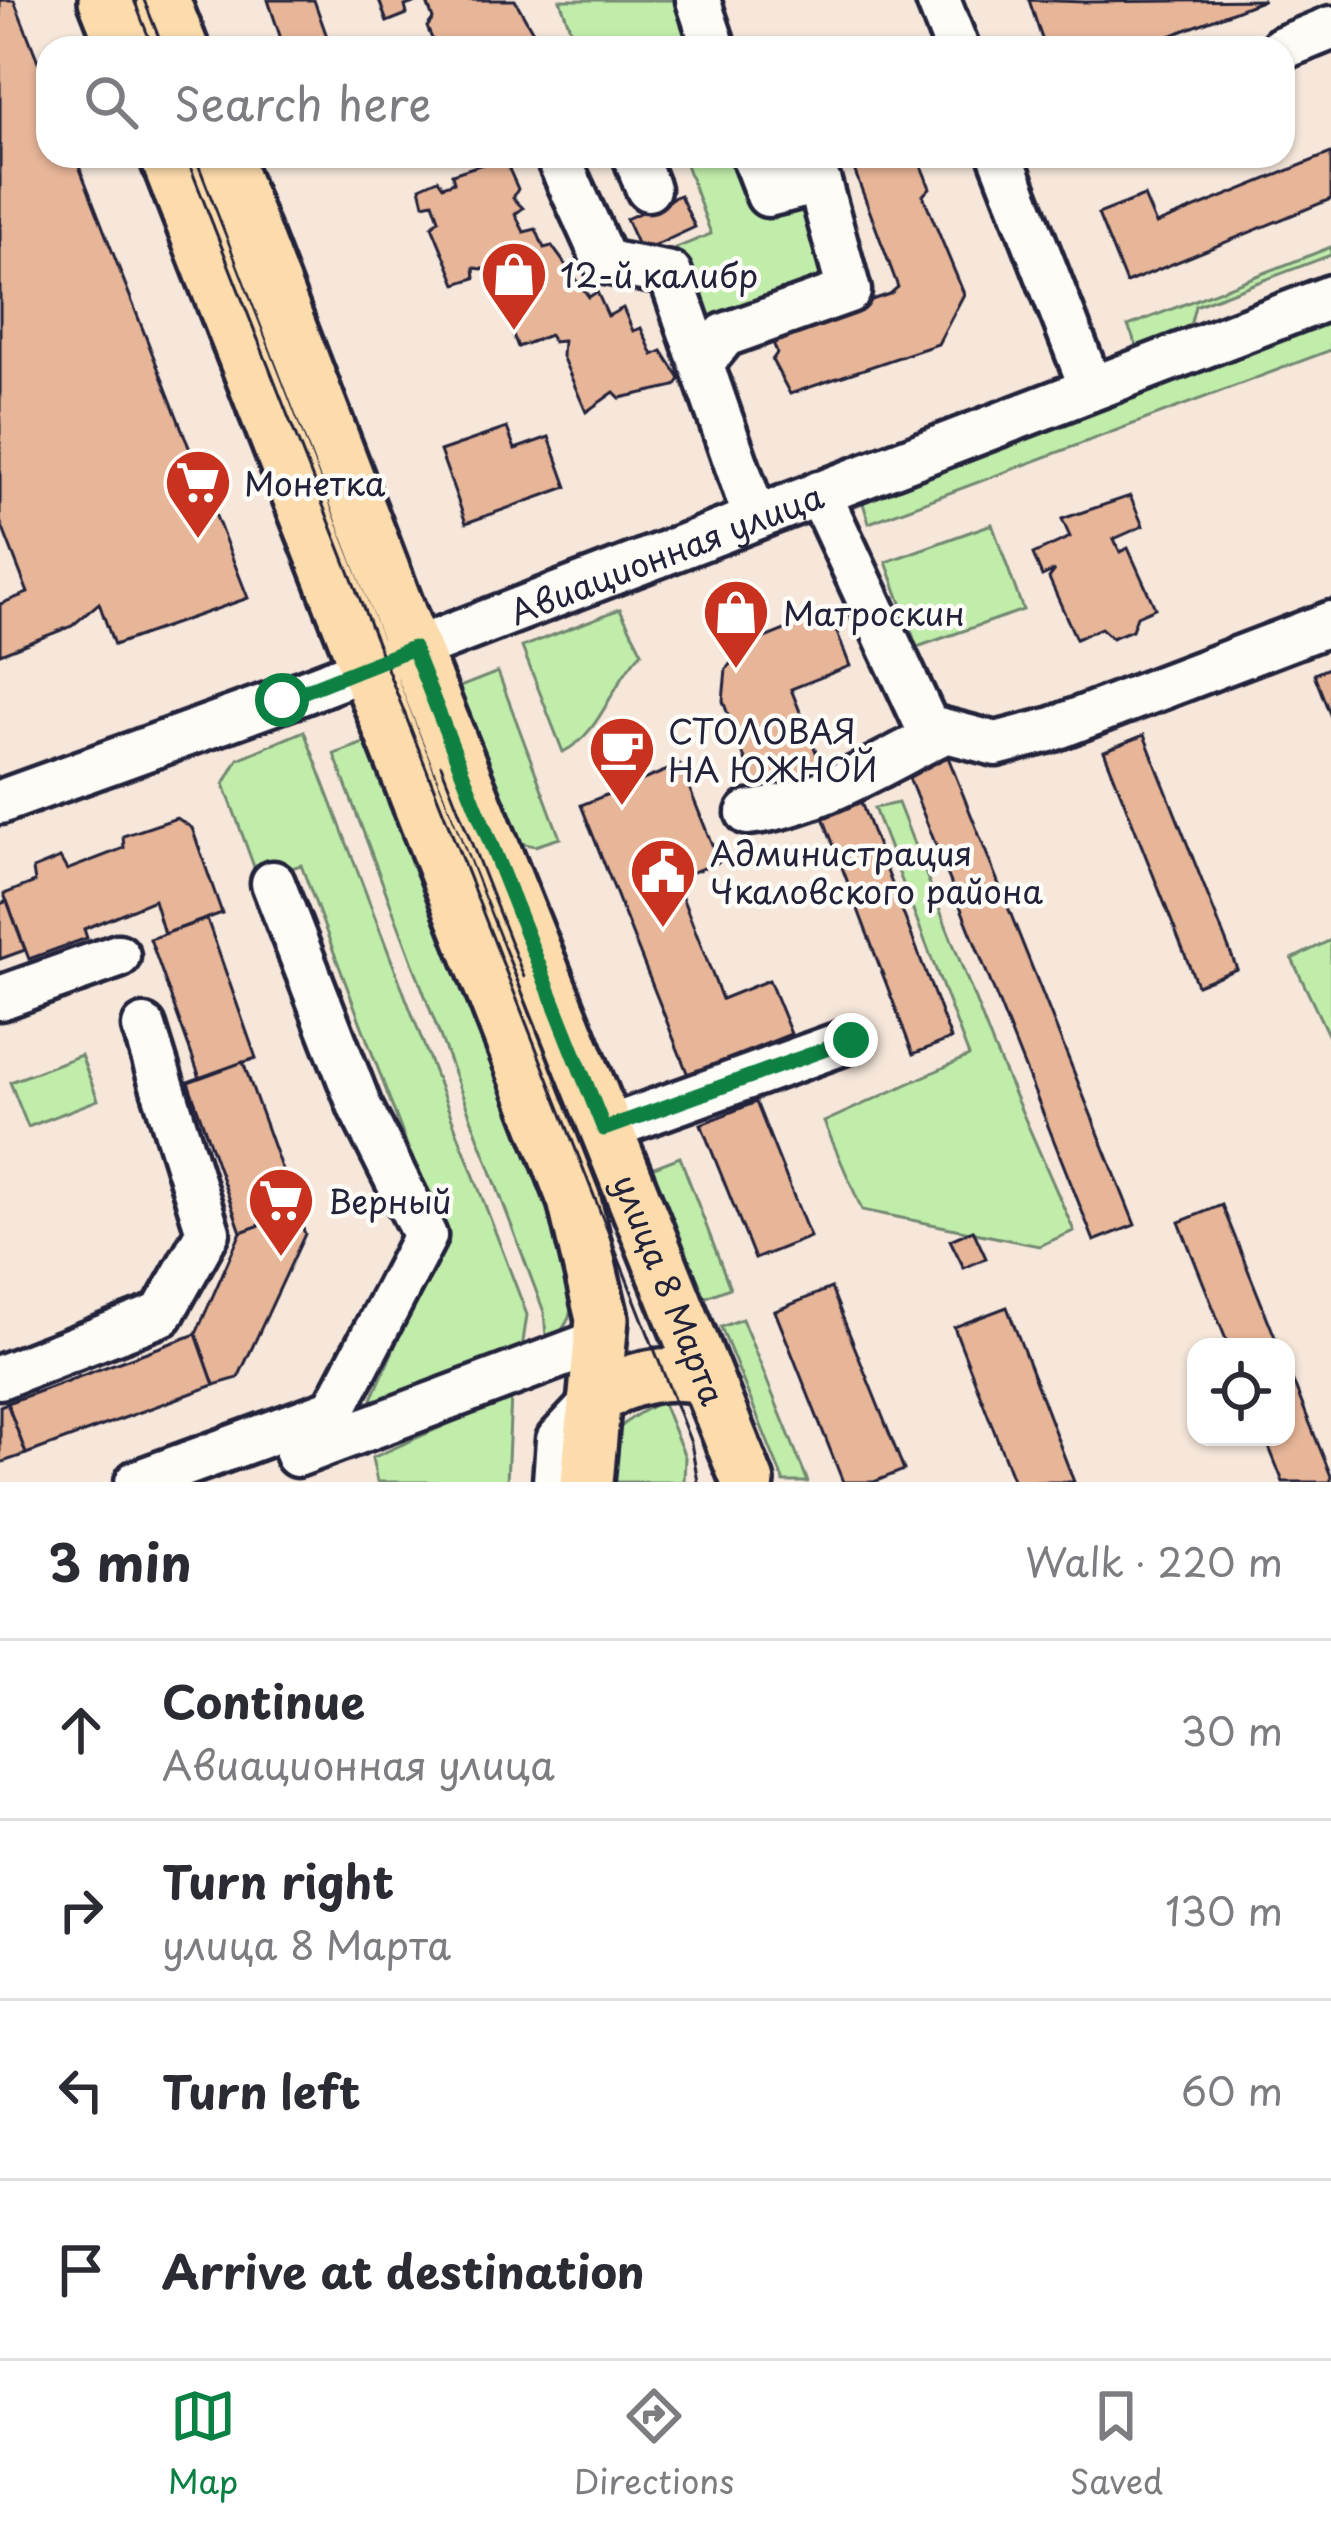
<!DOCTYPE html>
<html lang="en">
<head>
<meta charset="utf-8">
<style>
	:root { --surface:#fff; --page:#f7f7f7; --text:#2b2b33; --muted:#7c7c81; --line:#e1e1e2; --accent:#0b8043 }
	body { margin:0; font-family:"Playpen Sans",sans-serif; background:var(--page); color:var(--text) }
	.controls { position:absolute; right:36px; bottom:36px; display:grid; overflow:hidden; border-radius:24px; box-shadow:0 3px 9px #0004 }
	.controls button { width:108px; height:108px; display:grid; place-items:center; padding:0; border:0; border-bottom:3px solid var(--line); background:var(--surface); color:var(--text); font:60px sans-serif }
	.stop { position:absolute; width:36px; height:36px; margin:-27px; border:9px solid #0b8043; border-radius:50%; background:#fff }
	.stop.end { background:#0b8043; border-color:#fff; box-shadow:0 3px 12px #0008 }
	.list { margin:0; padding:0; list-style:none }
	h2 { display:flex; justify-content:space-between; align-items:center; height:156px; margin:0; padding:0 48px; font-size:51px }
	h2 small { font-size:39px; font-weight:400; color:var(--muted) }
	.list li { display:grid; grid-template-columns:78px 1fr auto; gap:36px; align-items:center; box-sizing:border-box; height:180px; padding:0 48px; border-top:3px solid var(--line) }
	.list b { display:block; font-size:45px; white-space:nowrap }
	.list p { margin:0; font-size:39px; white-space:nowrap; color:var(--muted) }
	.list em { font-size:39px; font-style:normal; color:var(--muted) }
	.icon { flex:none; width:66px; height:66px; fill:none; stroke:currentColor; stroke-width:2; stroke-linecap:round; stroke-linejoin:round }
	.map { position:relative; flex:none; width:1331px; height:1482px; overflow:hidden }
	.search { position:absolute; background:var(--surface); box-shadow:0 3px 9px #0004; left:36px; right:36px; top:36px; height:132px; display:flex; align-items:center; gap:30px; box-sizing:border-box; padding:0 42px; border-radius:36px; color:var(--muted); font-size:45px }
	.sheet { height:876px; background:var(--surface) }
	nav { display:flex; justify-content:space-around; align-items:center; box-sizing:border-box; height:168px; border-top:3px solid var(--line); background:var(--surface); font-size:33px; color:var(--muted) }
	nav a { display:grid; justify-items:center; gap:6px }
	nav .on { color:var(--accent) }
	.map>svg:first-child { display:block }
	.green { fill:#c1edaa; stroke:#728872; stroke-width:3 }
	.building { fill:#e7b598; stroke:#22223b; stroke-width:3 }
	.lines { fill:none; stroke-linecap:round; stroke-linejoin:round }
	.minor-casing { stroke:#22223b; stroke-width:51 }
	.major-casing { stroke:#22223b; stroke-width:60 }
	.minor { stroke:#fdfcf7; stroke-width:42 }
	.major { stroke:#fcdcac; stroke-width:51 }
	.tram { stroke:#22223b; stroke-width:3 }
	.route { stroke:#0b8043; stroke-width:15 }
	.labels { text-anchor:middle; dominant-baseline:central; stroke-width:9; stroke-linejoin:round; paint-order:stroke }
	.poi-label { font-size:33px; fill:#22223b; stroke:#fdfcf7; text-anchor:start }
	.street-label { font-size:33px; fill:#22223b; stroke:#fdfcf7 }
</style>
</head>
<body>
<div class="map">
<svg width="1331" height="1482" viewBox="0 0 1331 1482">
	<rect width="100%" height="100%" fill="#f6e7da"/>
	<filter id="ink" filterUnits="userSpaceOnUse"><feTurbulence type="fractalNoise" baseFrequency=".00833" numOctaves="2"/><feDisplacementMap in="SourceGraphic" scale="24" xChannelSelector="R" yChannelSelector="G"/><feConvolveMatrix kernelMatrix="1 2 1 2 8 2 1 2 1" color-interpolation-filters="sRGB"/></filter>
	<g filter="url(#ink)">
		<g class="green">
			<path d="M560,0H676L692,44L577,48Z"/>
			<path d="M683,156H734L802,195L829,283L704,327L676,248L711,234Z"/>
			<path d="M1331,247V255L1195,306L1187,338L1142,357L1128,326Z"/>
			<path d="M1331,310V350L869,523L859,490Z"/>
			<path d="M992,524L1023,610L917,647L886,562Z"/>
			<path d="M620,609L642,652C610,684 603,732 563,752L522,647Z"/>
			<path d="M498,672L560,838L535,846L519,843L509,826L457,688Z"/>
			<path d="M304,731L527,1315L520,1362L384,1408L372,1399L442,1238L301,865L258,878L224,784L238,759Z"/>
			<path d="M367,742L570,1258C579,1295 575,1320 547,1348L544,1312L334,754Z"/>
			<path d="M898,803L994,1048L1074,1231L1039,1246L862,1210L824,1122L969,1056L874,808Z"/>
			<path d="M1331,940V1041L1292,959Z"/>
			<path d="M81,1055L98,1100L28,1127L10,1082Z"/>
			<path d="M680,1157L730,1288L696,1301L646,1170Z"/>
			<path d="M742,1319L808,1482H809H784L721,1327Z"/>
			<path d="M511,1396L507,1482H377L372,1458Z"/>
			<path d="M662,1401L685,1457L684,1482H603C608,1430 618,1424 662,1401Z"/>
		</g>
		<g class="building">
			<path d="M0,0H14L48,87V156H75L248,598L114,645L99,603L72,626L0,654V604L28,593L0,521Z"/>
			<path d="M268,0H314L331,48H284Z"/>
			<path d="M379,0H422L405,6L407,14L387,22Z"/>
			<path d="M426,0H515L542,48H436L427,27L433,19Z"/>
			<path d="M1029,0L1085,2L1264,0L1138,48H1045Z"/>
			<path d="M1331,153V199L1126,283L1098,214L1144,196L1156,224Z"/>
			<path d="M489,156L518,158L509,169L518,189L513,198L523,208L515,214L524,232L536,229L544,248L552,246L589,297L597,292L608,316L623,308L633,331L641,328L653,355L662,351L680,379L675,386L620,398L614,392L586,412L562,356L563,341L553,342L549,335L518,347L494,288L502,283L499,271L474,268L475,278L456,284L432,226L439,219L433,202L424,204L420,187L438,179L443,186L454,182L452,174L486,163Z"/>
			<path d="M833,156H917L930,188L923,195L964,294L938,344L790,394L772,360L777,353L770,334L890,294L898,287L851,161L837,165Z"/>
			<path d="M680,195L695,227L641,252L626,219Z"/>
			<path d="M507,428L515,449L549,437L567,487L466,523L440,451Z"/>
			<path d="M1130,496L1143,526L1114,539L1120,552L1128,548L1155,608L1137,616L1132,630L1112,638L1101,628L1076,639L1049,578L1055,570L1042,576L1033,554L1070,537L1062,519Z"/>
			<path d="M829,612L850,666L791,689L826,777L761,802L723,701L726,669L745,646Z"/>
			<path d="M1331,667V717L1314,674Z"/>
			<path d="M1144,735L1237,969L1197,985L1104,751Z"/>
			<path d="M948,757L1135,1225L1094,1241L907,773Z"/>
			<path d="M680,765L719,862L675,879L722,999L769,980L791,1034L688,1075L581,805Z"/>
			<path d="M859,797L951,1039L913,1054L821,812Z"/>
			<path d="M177,818L192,828L222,913L164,934L154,900L84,929L87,938L29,959L4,894L35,882L33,869L60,858L67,870L124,848L123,836Z"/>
			<path d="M7,901L25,950L0,959V904Z"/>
			<path d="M207,919L256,1058L200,1078L150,939Z"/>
			<path d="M243,1062L297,1212L241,1232L188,1082Z"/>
			<path d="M756,1102L810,1237L755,1259L701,1124Z"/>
			<path d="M1222,1205L1279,1347H1229L1179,1222Z"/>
			<path d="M297,1212L305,1234L238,1378L214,1385L196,1334L241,1232Z"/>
			<path d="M973,1230L986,1258L964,1268L950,1240Z"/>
			<path d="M831,1288L904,1470L874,1482H843L775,1311Z"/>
			<path d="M1007,1307L1074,1482H1014L954,1327Z"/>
			<path d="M196,1334L214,1385L26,1454L7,1403Z"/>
			<path d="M1286,1364L1331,1476V1482H1283L1265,1437H1286Z"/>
			<path d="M7,1403L26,1454L0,1463V1406Z"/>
		</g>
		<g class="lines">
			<defs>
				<g id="minor">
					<path d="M698,0L714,48"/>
					<path d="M938,0L957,48"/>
					<path d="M1282,48L1331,28"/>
					<path d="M557,156L605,262L670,274L755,518"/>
					<path d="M635,156L648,189"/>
					<path d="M1001,156L1090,385"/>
					<path d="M702,363L725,335L849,291L819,182L768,195L753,156"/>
					<path d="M819,493L927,726L996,744L1053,729L1331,623"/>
					<path id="s1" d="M0,802L301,693L1331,297"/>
					<path d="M748,813C818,805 882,763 944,732"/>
					<path d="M0,998L118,956"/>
					<path d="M605,1129L851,1040"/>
					<path d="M0,1377L162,1314L208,1232L144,1027"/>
					<path d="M297,1455L600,1341"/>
					<path d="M137,1482L334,1410L425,1236L360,1107L273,883"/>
					<path d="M555,1482L558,1440L594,1402"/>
				</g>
				<g id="major">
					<path d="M105,0L124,48"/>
					<path d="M163,0L182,48"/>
					<path d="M166,156L574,1200L602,1319L587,1482"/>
					<path id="s2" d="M224,156L413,648L748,1482"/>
					<path d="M594,1402C622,1377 670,1369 705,1378"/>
				</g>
			</defs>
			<use href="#minor" class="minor-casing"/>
			<use href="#major" class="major-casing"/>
			<use href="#minor" class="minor"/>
			<use href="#major" class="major"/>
			<g class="tram">
				<path d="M144,0L163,48"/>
				<path d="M186,156L691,1443L698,1482"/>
				<path d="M441,765L524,977"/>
			</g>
		</g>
	</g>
	<g class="lines" filter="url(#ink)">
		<path class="route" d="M282,700L413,648L604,1129L851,1040"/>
	</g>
	<defs>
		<symbol id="shop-pin" viewBox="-11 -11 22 30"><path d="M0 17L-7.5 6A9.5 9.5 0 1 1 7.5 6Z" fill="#c8321e" stroke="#fdfcf7"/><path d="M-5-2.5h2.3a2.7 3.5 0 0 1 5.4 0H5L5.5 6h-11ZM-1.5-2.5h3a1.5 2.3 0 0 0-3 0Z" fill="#fff"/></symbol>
		<symbol id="supermarket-pin" viewBox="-11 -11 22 30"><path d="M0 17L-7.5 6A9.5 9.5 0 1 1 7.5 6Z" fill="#c8321e" stroke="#fdfcf7"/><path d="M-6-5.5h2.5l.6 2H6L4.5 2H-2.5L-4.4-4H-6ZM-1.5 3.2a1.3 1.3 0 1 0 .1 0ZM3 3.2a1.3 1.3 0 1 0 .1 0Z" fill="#fff"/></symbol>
		<symbol id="cafe-pin" viewBox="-11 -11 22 30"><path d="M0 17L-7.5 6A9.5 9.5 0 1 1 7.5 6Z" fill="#c8321e" stroke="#fdfcf7"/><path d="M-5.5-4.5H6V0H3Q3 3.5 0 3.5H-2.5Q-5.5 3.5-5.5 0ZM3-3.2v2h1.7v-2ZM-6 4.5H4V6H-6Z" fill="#fff"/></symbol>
		<symbol id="civic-pin" viewBox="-11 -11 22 30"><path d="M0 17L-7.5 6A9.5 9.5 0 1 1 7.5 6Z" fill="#c8321e" stroke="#fdfcf7"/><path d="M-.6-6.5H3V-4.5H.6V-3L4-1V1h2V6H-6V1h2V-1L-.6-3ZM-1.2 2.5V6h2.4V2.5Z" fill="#fff"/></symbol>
	</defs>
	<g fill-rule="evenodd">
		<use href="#shop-pin" x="476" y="236" width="76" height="104"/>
		<use href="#supermarket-pin" x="160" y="444" width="76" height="104"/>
		<use href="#shop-pin" x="698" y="574" width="76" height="104"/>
		<use href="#cafe-pin" x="584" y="711" width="76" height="104"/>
		<use href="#civic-pin" x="625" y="833" width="76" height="104"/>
		<use href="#supermarket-pin" x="243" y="1162" width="76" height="104"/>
	</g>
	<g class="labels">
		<g class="poi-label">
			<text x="560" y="274">12-й калибр</text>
			<text x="244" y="482">Монетка</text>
			<text x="783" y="612">Матроскин</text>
			<text x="668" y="730">СТОЛОВАЯ<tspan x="668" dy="38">НА ЮЖНОЙ</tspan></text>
			<text x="710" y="852">Администрация<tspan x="710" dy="38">Чкаловского района</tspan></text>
			<text x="328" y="1200">Верный</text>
		</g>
		<g class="street-label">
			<text stroke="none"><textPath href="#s1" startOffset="711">Авиационная улица</textPath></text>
			<text stroke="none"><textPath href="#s2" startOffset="1218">улица 8 Марта</textPath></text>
		</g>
	</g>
</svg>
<div class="controls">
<button><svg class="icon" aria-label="locate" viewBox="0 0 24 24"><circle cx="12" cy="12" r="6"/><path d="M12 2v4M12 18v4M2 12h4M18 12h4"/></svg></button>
</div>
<div class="stop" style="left:282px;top:700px"></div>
<div class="stop end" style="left:851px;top:1040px"></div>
<div class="search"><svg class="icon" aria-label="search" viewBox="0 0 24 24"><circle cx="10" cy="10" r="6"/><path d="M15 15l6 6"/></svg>Search here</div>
</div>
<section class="sheet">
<h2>3 min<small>Walk · 220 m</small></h2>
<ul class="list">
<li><svg class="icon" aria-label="ahead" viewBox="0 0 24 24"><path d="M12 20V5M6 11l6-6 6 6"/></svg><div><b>Continue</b><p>Авиационная улица</p></div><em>30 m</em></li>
<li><svg class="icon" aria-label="right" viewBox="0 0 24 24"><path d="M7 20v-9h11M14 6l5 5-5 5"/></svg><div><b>Turn right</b><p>улица 8 Марта</p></div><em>130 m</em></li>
<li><svg class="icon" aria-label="left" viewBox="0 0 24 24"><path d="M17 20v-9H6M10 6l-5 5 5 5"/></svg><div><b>Turn left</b></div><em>60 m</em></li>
<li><svg class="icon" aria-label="arrive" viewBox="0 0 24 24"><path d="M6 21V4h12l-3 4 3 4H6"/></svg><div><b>Arrive at destination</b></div></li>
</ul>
</section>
<nav>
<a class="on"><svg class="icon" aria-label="map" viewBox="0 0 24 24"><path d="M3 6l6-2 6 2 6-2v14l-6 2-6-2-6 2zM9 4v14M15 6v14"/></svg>Map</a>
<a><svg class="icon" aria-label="directions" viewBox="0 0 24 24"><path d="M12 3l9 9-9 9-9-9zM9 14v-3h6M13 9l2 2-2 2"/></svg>Directions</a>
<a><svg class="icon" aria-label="saved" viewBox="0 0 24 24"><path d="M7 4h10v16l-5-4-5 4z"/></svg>Saved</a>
</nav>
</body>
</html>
